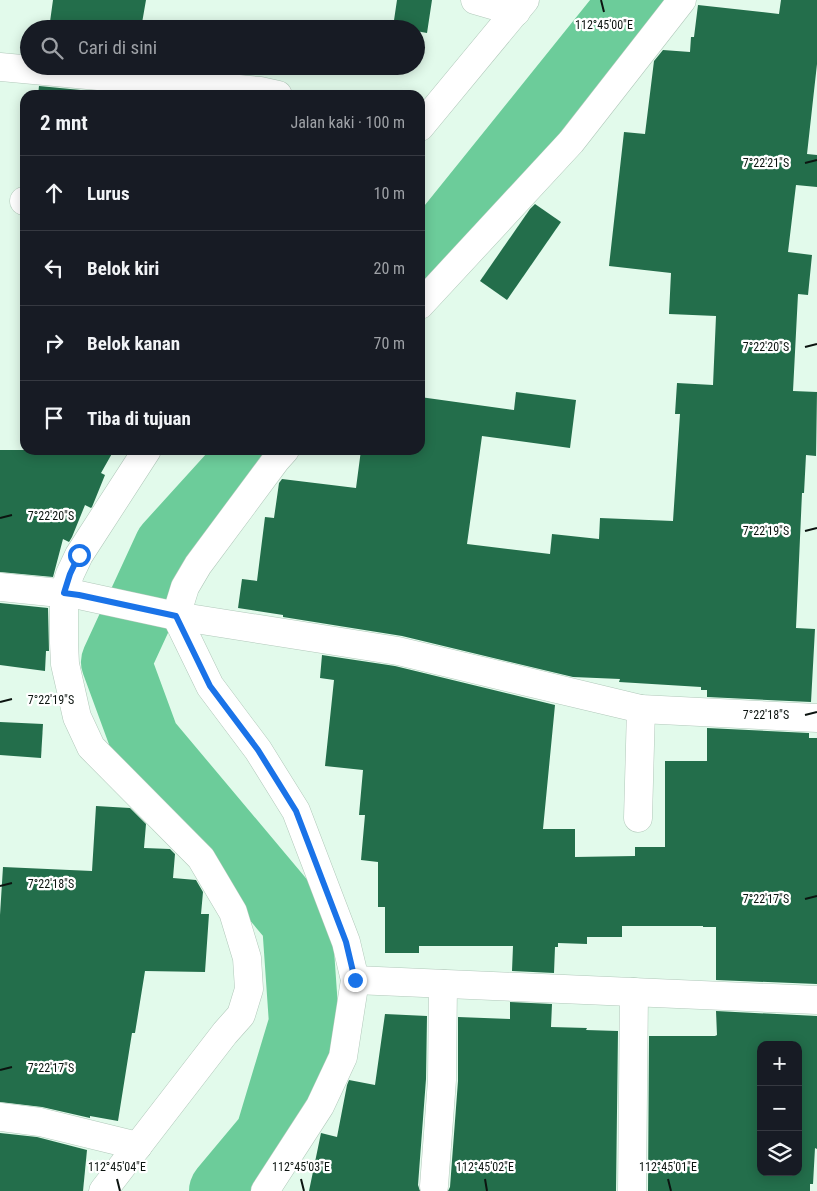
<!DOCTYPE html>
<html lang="id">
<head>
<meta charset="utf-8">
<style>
	:root { --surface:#171b24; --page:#20242c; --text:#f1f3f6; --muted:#9ea1a6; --line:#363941 }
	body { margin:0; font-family:"Roboto Condensed",sans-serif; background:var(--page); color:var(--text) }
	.controls { position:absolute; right:15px; bottom:15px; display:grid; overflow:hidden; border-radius:10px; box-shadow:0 2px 12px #0003 }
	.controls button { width:45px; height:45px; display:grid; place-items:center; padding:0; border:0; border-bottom:1px solid var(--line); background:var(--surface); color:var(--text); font:25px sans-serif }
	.stop { position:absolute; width:15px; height:15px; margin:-11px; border:4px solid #1a73e8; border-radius:50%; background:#fff }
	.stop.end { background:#1a73e8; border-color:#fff; box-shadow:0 1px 5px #0008 }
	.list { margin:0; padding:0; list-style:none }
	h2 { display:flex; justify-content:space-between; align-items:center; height:65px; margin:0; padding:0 20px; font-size:21px }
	h2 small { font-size:16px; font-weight:400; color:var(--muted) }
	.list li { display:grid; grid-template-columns:32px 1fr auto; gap:15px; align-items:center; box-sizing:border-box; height:75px; padding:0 20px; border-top:1px solid var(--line) }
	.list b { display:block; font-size:19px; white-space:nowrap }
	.list em { font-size:16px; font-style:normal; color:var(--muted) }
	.icon { flex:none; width:28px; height:28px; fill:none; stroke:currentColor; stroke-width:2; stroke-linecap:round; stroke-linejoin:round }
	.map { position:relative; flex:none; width:817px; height:1191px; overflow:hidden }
	.search { position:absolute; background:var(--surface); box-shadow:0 2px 12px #0003; left:20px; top:20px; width:405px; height:55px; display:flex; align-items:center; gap:12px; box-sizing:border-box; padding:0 18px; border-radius:28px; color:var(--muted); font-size:19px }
	.panel { position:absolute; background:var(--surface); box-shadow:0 2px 12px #0003; left:20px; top:90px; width:405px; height:365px; border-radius:15px }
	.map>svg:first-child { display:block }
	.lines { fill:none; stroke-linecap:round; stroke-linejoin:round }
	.river { stroke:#6ccc9a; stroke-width:70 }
	.building { fill:#236e4b; fill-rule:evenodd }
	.minor-casing { stroke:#b1c8ba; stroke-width:29 }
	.minor { stroke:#fff; stroke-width:28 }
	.route { stroke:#1a73e8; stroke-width:6 }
	.ticks { fill:none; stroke:#0c1410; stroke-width:2 }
	.ticks-label { font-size:12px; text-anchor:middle; fill:#0c1410; stroke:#fff; stroke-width:4.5; stroke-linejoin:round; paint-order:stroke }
</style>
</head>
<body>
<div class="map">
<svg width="817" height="1191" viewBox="0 0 817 1191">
	<rect width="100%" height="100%" fill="#e2faeb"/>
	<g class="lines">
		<g class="river">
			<path d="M420,267L635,0"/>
			<path d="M224,1191L270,1136L304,1023L297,922L145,741L116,662L169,547L257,450"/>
		</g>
	</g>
	<g class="building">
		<path d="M53,0H146L142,23L166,26V29H49Z"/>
		<path d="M397,0H432L427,33L416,31V29H403L393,27Z"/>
		<path d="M781,0H817V64L807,154L817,155V187L796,185L788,252L812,255L808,295L798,294L793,391L817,392L816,456L806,455L804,493H802L796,628L815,629L811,702L707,697V690H701V687L619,682L620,679L573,677L402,636L283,617V615L238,608L242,579L257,581L265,517L274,518L279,483L282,479L356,488L361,450H420V397L514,410L516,392L576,400L570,448L482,436L467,544L550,554L552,534L599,539L600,518L673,521L680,414H675L677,383L713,385L716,316L669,314L671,273L609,266L624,132L645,134L654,61L663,50L690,52L691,37H694L698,5L779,14Z"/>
		<path d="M39,86L133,95H38Z"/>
		<path d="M535,204L561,222L507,300L480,281L530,209Z"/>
		<path d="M0,450H114L101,473L105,475L92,507L91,508L85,505L72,537L69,542L63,539L53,577L0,572Z"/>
		<path d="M0,603L48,608L49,651H46L45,671L0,665Z"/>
		<path d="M322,655L395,666L555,705L543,829H575V857L635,856V847H665V761H707V728L809,733V738H817V984L716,980V927H703V926H622V937H587V944L558,943V947H555L554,973L512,971L513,946H419V953H385V907H378V862L361,860L365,815H359L363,770L325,766L334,680L320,678Z"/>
		<path d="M0,722L43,724L41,758L0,755Z"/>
		<path d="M96,806L130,808L146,824L144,848L170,849L175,854L173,878L196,880L203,892L201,914H209L205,972L145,971L135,1033H132L118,1121L90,1116V1118L42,1107L0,1102V915L3,867L92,871Z"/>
		<path d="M510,1002L552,1004L551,1027L587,1028L586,1030L618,1031L616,1191H448L450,1187L458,1081V1017L510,1019Z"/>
		<path d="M716,1011L817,1016V1149L815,1148L813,1184H810V1191H648L649,1036H715L717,1035ZM761,1045H798V1172H761Z"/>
		<path d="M385,1014L427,1016L426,1079L418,1185L420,1191H309L321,1133L337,1137L347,1085L349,1080L375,1085Z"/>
		<path d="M0,1133L37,1137L87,1150L83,1191H0Z"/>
	</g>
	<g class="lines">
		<defs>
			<g id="minor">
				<path d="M475,0L516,12"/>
				<path d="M0,67L260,91L278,95"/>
				<path d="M420,127L525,0"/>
				<path d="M24,201H25"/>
				<path d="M420,305L571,142L682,0"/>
				<path d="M0,587L79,595L176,616L398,651L641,709L817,718"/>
				<path d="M638,818L641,709"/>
				<path d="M355,980L817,1000"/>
				<path d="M0,1117L40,1122L138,1146"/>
				<path d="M434,1186L442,1080L443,984"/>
				<path d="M103,1191L225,1033L241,1015L249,989L247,958L233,912L201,858L91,747L77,717L65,664L64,643V593L70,574L79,555L147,450"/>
				<path d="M265,1191L320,1106L343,1057L355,980L346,942L296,811L258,750L210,686L176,616L185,587L198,565L276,460L285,450"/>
				<path d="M632,1191L634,992"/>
			</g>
		</defs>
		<use href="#minor" class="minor-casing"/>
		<use href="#minor" class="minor"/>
	</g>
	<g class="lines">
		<path class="route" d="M79,555L70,574L64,593L79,595L176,616L210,686L258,750L296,811L346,942L355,980"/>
	</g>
	<path class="ticks" d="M601,0L604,12M805,163L817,160M805,347L817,344M0,518L12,515M805,531L817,528M0,702L12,699M805,715L817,712M0,886L12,883M805,899L817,896M0,1070L12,1067M117,1179L120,1191M301,1179L304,1191M485,1179L487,1191M668,1179L671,1191"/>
	<g class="ticks-label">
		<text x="604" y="29">112°45'00"E</text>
		<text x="766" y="167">7°22'21"S</text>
		<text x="766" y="351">7°22'20"S</text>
		<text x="51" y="520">7°22'20"S</text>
		<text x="766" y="535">7°22'19"S</text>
		<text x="51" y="704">7°22'19"S</text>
		<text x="766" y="719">7°22'18"S</text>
		<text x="51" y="888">7°22'18"S</text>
		<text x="766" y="903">7°22'17"S</text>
		<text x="51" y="1072">7°22'17"S</text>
		<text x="117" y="1171">112°45'04"E</text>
		<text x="301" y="1171">112°45'03"E</text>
		<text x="485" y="1171">112°45'02"E</text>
		<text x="668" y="1171">112°45'01"E</text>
	</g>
</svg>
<div class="controls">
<button>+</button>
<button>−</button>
<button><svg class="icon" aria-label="layers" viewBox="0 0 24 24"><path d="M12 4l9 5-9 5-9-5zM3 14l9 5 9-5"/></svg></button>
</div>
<div class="stop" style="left:79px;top:555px"></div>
<div class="stop end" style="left:355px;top:980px"></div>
<div class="search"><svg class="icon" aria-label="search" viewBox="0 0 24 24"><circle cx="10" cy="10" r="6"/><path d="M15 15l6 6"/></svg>Cari di sini</div>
<section class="panel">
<h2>2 mnt<small>Jalan kaki · 100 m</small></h2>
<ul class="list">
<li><svg class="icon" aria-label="ahead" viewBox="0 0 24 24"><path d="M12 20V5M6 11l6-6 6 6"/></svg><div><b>Lurus</b></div><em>10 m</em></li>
<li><svg class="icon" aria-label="left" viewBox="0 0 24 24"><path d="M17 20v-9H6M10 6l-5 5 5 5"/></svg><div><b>Belok kiri</b></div><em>20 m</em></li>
<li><svg class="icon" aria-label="right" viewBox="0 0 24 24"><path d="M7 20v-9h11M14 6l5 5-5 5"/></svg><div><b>Belok kanan</b></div><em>70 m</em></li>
<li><svg class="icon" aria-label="arrive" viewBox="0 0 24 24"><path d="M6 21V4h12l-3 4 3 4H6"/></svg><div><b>Tiba di tujuan</b></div></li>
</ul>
</section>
</div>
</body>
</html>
